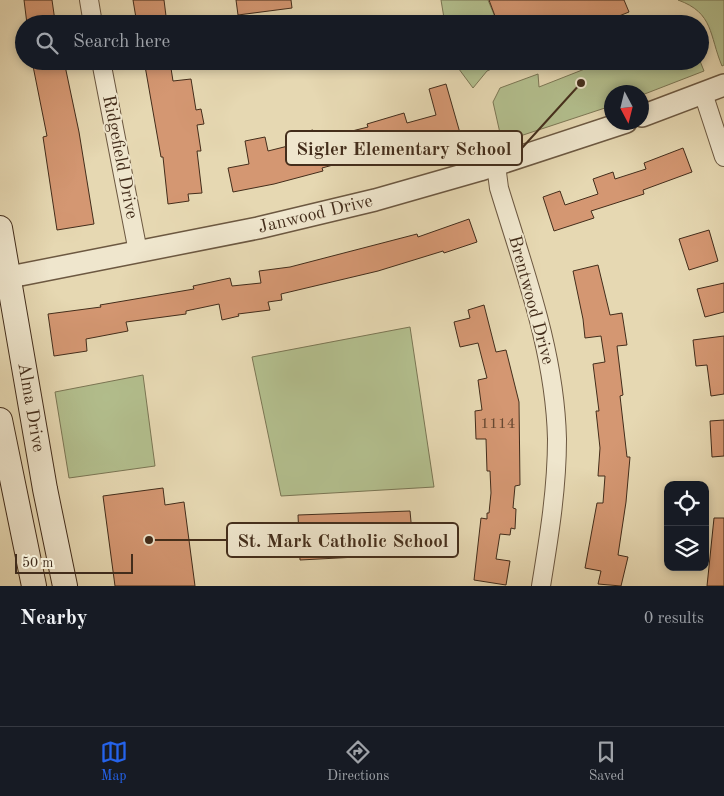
<!DOCTYPE html>
<html lang="en">
<head>
<meta charset="utf-8">
<style>
	:root { --surface:#171b24; --page:#242831; --text:#f1f3f6; --muted:#9ea1a6; --line:#363941; --accent:#2563eb }
	body { margin:0; font-family:"Old Standard TT",serif; background:var(--page); color:var(--text) }
	.controls { position:absolute; right:15px; bottom:15px; display:grid; overflow:hidden; border-radius:10px; box-shadow:0 2px 8px #0003 }
	.controls button { width:45px; height:45px; display:grid; place-items:center; padding:0; border:0; border-bottom:1px solid var(--line); background:var(--surface); color:var(--text); font:25px sans-serif }
	.compass { position:absolute; left:604px; top:85px; width:45px; height:45px; border-radius:50%; background:var(--surface); box-shadow:0 2px 8px #0003; rotate:173deg }
	.scale { position:absolute; left:15px; bottom:12px; width:118px; box-sizing:border-box; padding-left:5px; border:2px solid #432d1b; border-top:0; font-size:14px; line-height:18px; white-space:nowrap; color:#432d1b; -webkit-text-stroke:4px #efe6cd; paint-order:stroke }
	.list { margin:0; padding:0; list-style:none }
	h2 { display:flex; justify-content:space-between; align-items:center; height:65px; margin:0; padding:0 20px; font-size:21px }
	h2 small { font-size:16px; font-weight:400; color:var(--muted) }
	.icon { flex:none; width:28px; height:28px; fill:none; stroke:currentColor; stroke-width:2; stroke-linecap:round; stroke-linejoin:round }
	.map { position:relative; flex:none; width:724px; height:586px; overflow:hidden }
	.search { position:absolute; background:var(--surface); box-shadow:0 2px 8px #0003; left:15px; right:15px; top:15px; height:55px; display:flex; align-items:center; gap:12px; box-sizing:border-box; padding:0 18px; border-radius:28px; color:var(--muted); font-size:19px }
	.sheet { height:140px; background:var(--surface) }
	nav { display:flex; justify-content:space-around; align-items:center; box-sizing:border-box; height:70px; border-top:1px solid var(--line); background:var(--surface); font-size:14px; color:var(--muted) }
	nav a { display:grid; justify-items:center; gap:2px }
	nav .on { color:var(--accent) }
	.map>svg:first-child { display:block }
	.green { fill:#b3bf8e; stroke:#7b7654 }
	.building { fill:#d49772; stroke:#432d1b }
	.lines { fill:none; stroke-linecap:round; stroke-linejoin:round }
	.minor-casing { stroke:#6c5841; stroke-width:20 }
	.tertiary-casing { stroke:#6c5841; stroke-width:24 }
	.secondary-casing { stroke:#432d1b; stroke-width:26 }
	.minor { stroke:#efe6cd; stroke-width:18 }
	.tertiary { stroke:#efe6cd; stroke-width:21 }
	.secondary { stroke:#efe6cd; stroke-width:24 }
	.labels { text-anchor:middle; dominant-baseline:central; stroke-width:4; stroke-linejoin:round; paint-order:stroke }
	.number-label { font-size:15px; fill:#674831 }
	.street-label { font-size:18px; fill:#432d1b; stroke:#efe6cd }
	.leader { fill:none; stroke:#432d1b; stroke-width:2 }
	.callout-dot { fill:#432d1b; stroke:#efe6cd; stroke-width:2 }
	.callout { fill:#efe6cd; stroke:#432d1b; stroke-width:2 }
	.callout-label { font-size:19px; text-anchor:middle; font-weight:bold; fill:#432d1b }
</style>
</head>
<body>
<div class="map">
<svg width="724" height="586" viewBox="0 0 724 586">
	<rect width="100%" height="100%" fill="#e6d8b2"/>
	<filter id="stains"><feTurbulence type="fractalNoise" baseFrequency=".004" numOctaves="4"/><feColorMatrix values="0 0 0 0 .2 0 0 0 0 .09 0 0 0 0 .02 0 0 0 .5 -.17"/></filter>
	<radialGradient id="worn" r=".72"><stop offset=".6" stop-color="#630" stop-opacity="0"/><stop offset="1" stop-color="#630" stop-opacity=".3"/></radialGradient>
	<g class="green">
		<path d="M441,0H488L498,24H445Z"/>
		<path d="M678,0H724V65L722,66C709,35 714,13 678,0Z"/>
		<path d="M453,61H509L487,71L473,88Z"/>
		<path d="M605,61H700L704,71L642,95V92H612L611,106L502,142L493,102L500,88L538,74L539,87Z"/>
		<path d="M410,327L434,487L281,496L252,357Z"/>
		<path d="M143,375L155,466L69,478L55,392Z"/>
	</g>
	<g class="building">
		<path d="M24,0H52L55,21L27,24Z"/>
		<path d="M133,0H164L167,24H137Z"/>
		<path d="M236,0H291L292,8L238,15Z"/>
		<path d="M489,0H624L629,12L599,24H498Z"/>
		<path d="M32,61H64L79,132L94,224L57,230L43,137L47,136Z"/>
		<path d="M170,62L173,81L191,79L196,110L201,109L204,124L197,125L201,151H197L202,193L188,194L189,201L168,204L163,157H161L145,66Z"/>
		<path d="M446,84L460,133L422,143L421,141L322,168L323,171L274,184L233,192L228,168L249,164L245,141L265,137L268,151L300,143L298,133L313,130L316,140L368,127L367,124L404,113L407,123L436,115L429,89Z"/>
		<path d="M683,148L692,172L643,190L644,194L591,211L594,218L554,231L543,197L560,191L565,205L598,194L593,179L613,172L615,179L646,169L644,163Z"/>
		<path d="M469,219L477,242L444,253L443,251L378,271L281,294L282,300L268,302L270,310L238,314L239,316L222,320L219,304L186,311V314L126,322L128,331L86,339L87,351L54,356L48,314L101,307L100,305L194,289L193,286L230,278L232,286L261,283L259,271L290,267L417,234L418,237Z"/>
		<path d="M709,230L718,261L689,270L679,239Z"/>
		<path d="M598,265L610,315L622,313L627,345L617,346L623,395L620,396L627,457H630L626,502L618,555L628,557L621,586L598,584L601,571L585,568L597,503H603L605,476H598L600,448L596,411H599L593,364L605,362L601,336L585,338L583,319L573,271Z"/>
		<path d="M724,283V312L705,317L697,289Z"/>
		<path d="M484,305L496,352L506,350L519,402L520,485L515,486L513,508L516,509L515,529L511,528L510,535L500,534L496,559L510,561L506,585L474,580L481,518L487,519V513H489L491,493L490,471H487L486,439H476L475,411L482,410L478,380L487,378L478,343L460,347L454,322L470,318L468,310Z"/>
		<path d="M724,336V394L711,396L707,365L696,366L693,340Z"/>
		<path d="M724,420V456L712,457L710,421Z"/>
		<path d="M163,488L165,505L184,502L195,586H115L103,496Z"/>
		<path d="M410,511L414,554L300,560L298,515Z"/>
		<path d="M714,518H724V586H707Z"/>
	</g>
	<g class="lines">
		<defs>
			<g id="minor">
				<path d="M89,0L93,24"/>
				<path d="M101,61L138,252"/>
				<path d="M703,93L724,157"/>
				<path d="M496,165L499,188C524,270 555,352 557,439C557,489 549,537 541,586"/>
			</g>
			<g id="tertiary">
				<path d="M642,116L724,85"/>
				<path id="s1" d="M0,279L258,228L375,200L480,170L626,122"/>
			</g>
			<g id="secondary">
				<path id="s2" d="M0,228L45,489L65,586"/>
				<path d="M0,420L34,586"/>
			</g>
		</defs>
		<use href="#minor" class="minor-casing"/>
		<use href="#tertiary" class="tertiary-casing"/>
		<use href="#secondary" class="secondary-casing"/>
		<use href="#minor" class="minor"/>
		<use href="#tertiary" class="tertiary"/>
		<use href="#secondary" class="secondary"/>
	</g>
	<g class="labels">
		<g class="number-label">
			<text x="498" y="424">1114</text>
		</g>
		<g class="street-label">
			<text transform="translate(120 157) rotate(79)">Ridgefield Drive</text>
			<text stroke="none"><textPath href="#s1" startOffset="322">Janwood Drive</textPath></text>
			<text transform="translate(531 300) rotate(75)">Brentwood Drive</text>
			<text stroke="none"><textPath href="#s2" startOffset="182">Alma Drive</textPath></text>
		</g>
	</g>
	<path class="leader" d="M581 83L522 148M149 540L227 540"/>
	<g class="callout-dot">
		<circle cx="581" cy="83" r="5"/>
		<circle cx="149" cy="540" r="5"/>
	</g>
	<g class="callout">
		<rect x="286" y="131" width="236" height="34" rx="5"/>
		<rect x="227" y="523" width="231" height="34" rx="5"/>
	</g>
	<g class="callout-label">
		<text x="404" y="155">Sigler Elementary School</text>
		<text x="343" y="547">St. Mark Catholic School</text>
	</g>
	<rect width="100%" height="100%" filter="url(#stains)"/>
	<rect width="100%" height="100%" fill="url(#worn)"/>
</svg>
<div class="controls">
<button><svg class="icon" aria-label="locate" viewBox="0 0 24 24"><circle cx="12" cy="12" r="6"/><path d="M12 2v4M12 18v4M2 12h4M18 12h4"/></svg></button>
<button><svg class="icon" aria-label="layers" viewBox="0 0 24 24"><path d="M12 4l9 5-9 5-9-5zM3 14l9 5 9-5"/></svg></button>
</div>
<svg class="compass" viewBox="-18 -18 36 36"><path d="M0-13l5 13h-10z" fill="#e53935"/><path d="M0 13l5-13h-10z" fill="#9ea1a6"/></svg>
<div class="scale">50 m</div>
<div class="search"><svg class="icon" aria-label="search" viewBox="0 0 24 24"><circle cx="10" cy="10" r="6"/><path d="M15 15l6 6"/></svg>Search here</div>
</div>
<section class="sheet">
<h2>Nearby<small>0 results</small></h2>
<ul class="list">
</ul>
</section>
<nav>
<a class="on"><svg class="icon" aria-label="map" viewBox="0 0 24 24"><path d="M3 6l6-2 6 2 6-2v14l-6 2-6-2-6 2zM9 4v14M15 6v14"/></svg>Map</a>
<a><svg class="icon" aria-label="directions" viewBox="0 0 24 24"><path d="M12 3l9 9-9 9-9-9zM9 14v-3h6M13 9l2 2-2 2"/></svg>Directions</a>
<a><svg class="icon" aria-label="saved" viewBox="0 0 24 24"><path d="M7 4h10v16l-5-4-5 4z"/></svg>Saved</a>
</nav>
</body>
</html>
